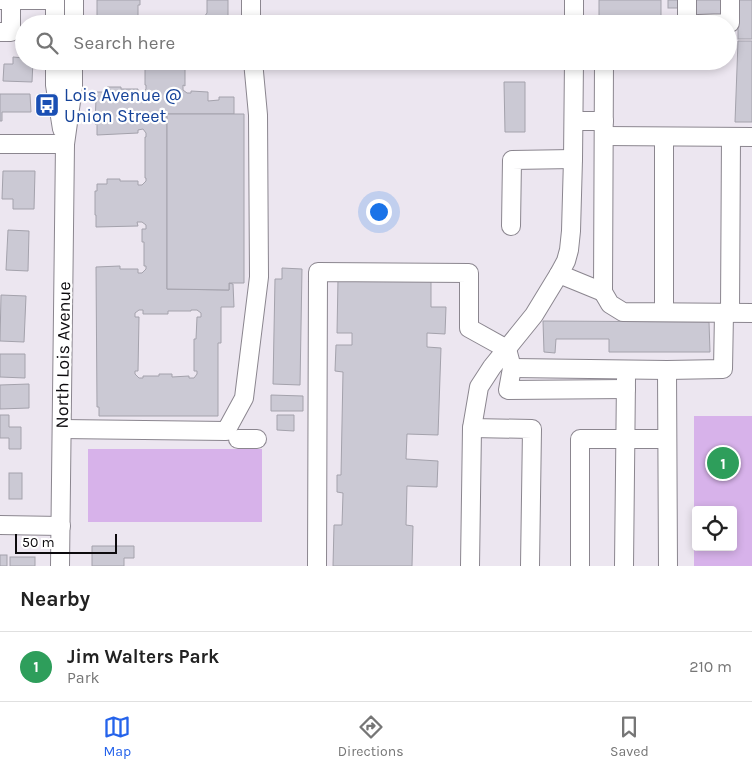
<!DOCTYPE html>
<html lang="en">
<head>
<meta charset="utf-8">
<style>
	:root { --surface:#fff; --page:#f6f6f6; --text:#222; --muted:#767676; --line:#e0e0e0; --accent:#2563eb }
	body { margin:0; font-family:Karla,sans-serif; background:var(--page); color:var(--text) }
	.controls { position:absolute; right:15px; bottom:15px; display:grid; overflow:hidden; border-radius:5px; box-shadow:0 2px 8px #0003 }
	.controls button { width:45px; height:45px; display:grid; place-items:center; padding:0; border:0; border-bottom:1px solid var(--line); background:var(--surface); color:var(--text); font:25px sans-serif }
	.scale { position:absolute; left:15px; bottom:12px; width:102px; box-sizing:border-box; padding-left:5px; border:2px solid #0c0a0d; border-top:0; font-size:14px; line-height:18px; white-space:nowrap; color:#0c0a0d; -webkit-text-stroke:4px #fff; paint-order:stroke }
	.you { position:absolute; left:378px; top:211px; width:18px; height:18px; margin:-12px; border:4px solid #fff; border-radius:50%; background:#1a73e8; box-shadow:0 0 0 8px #1a73e833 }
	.badge { display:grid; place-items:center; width:32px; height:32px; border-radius:50%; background:var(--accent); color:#fff; font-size:16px; font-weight:700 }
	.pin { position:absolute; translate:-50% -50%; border:2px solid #fff; box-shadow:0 1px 5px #0006 }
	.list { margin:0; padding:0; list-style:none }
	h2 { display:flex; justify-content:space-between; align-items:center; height:65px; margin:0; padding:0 20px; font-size:21px }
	h2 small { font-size:16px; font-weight:400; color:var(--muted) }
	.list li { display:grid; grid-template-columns:32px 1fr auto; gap:15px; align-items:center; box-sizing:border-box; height:70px; padding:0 20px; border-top:1px solid var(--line) }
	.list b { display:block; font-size:19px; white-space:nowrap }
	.list p { margin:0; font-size:16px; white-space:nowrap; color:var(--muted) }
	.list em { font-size:16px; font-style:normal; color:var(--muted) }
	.icon { flex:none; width:28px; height:28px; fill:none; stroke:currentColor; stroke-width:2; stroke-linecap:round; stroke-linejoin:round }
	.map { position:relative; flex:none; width:752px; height:566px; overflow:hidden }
	.search { position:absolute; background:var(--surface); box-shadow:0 2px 8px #0003; left:15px; right:15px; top:15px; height:55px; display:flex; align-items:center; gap:12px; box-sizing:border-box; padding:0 18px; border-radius:28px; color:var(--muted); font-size:19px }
	.sheet { height:135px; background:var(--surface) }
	nav { display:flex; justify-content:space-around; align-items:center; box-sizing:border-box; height:70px; border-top:1px solid var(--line); background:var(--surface); font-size:14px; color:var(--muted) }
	nav a { display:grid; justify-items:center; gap:2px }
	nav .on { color:var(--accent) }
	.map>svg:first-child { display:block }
	.green { fill:#d7b2ea; fill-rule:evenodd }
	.building { fill:#cbc9d4; stroke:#a4a2ac; fill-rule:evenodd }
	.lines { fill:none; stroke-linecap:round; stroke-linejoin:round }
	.minor-casing { stroke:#8b868f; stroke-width:20 }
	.minor { stroke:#fff; stroke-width:18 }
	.labels { text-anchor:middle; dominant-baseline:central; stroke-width:4.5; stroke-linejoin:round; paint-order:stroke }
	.transit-label { font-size:18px; fill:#164399; stroke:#fff; text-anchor:start }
	.street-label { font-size:18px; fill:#0c0a0d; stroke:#fff }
</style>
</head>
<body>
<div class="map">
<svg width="752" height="566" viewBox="0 0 752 566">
	<rect width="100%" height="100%" fill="#ece6f0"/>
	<g class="green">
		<path d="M694,416H752V566H694ZM696,510H733V547H696Z"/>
		<rect x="88" y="449" width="174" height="73"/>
	</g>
	<g class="building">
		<path d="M97,0H140V5H138V17H204L207,13V0H228V24H97Z"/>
		<rect x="599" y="0" width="62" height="20"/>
		<rect x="668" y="0" width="14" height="8"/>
		<path d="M695,0H723L722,19H695Z"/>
		<rect x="738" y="0" width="14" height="39"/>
		<path d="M738,41H752V122H735Z"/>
		<path d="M13,57L24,58V61H33L32,82L3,81L4,64H13Z"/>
		<path d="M183,61L185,62V86L183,85V90L187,93H191V91L208,92V101L219,100V97H234V114H167V289L229,290V283L233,284L234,307H221V343H218V416H99V407H97L96,267L120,266V269H138V273H142L146,269V266H144V242H142V229H146V225L142,222H137L138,226L96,227V215H95V191H97V184H107V179H120V181H138V185H142L146,181V178H145V137H146V133L143,129L138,130V133L97,135V124H95L96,99H97V92H107V87H121V89H138V93H143L146,89V85H145V62ZM139,310H143V314H168V311H191V310H197L201,313V317H197L196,339H194V371H197V374L194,378H189V376L172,377V374H159V376H143V378H139L135,374V371H138L139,317H135V313Z"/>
		<path d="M609,61H675V64L609,65Z"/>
		<path d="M504,82H525V132H505Z"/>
		<path d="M0,94H30L31,112H2V121H0Z"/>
		<path d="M167,114H244V283H229V290L167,289Z"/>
		<path d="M3,171H35L34,209H13V199H2Z"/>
		<path d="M8,230L29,231L28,271L6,270Z"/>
		<path d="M282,268L302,269L300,385L273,384L275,279H282Z"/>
		<path d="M338,279L431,280V307H446L445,334L427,333V347L441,348L438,435L407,434L406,459L438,461L437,487L407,486L406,525L413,526L412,566H333L334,525H342L343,493L337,492V475H341L343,372L335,371L336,345H352V333H337Z"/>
		<path d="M1,295L26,296L24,342L0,341Z"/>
		<path d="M543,321L709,322L710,352H609V339H556L555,353L544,352Z"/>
		<path d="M0,354H25V378L0,377Z"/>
		<path d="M29,384V408L0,409V385Z"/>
		<path d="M271,395L303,396V411H271Z"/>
		<path d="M0,415H9V427H21V449H9V438H0Z"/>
		<path d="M277,415H294V431L277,430Z"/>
		<rect x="9" y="473" width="13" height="26"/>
		<path d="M92,546H134V558H124V566H92Z"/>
		<rect x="0" y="555" width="7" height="11"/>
		<rect x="10" y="557" width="25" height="9"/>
	</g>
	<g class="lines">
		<defs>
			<g id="minor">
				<path d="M0,0H55"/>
				<path d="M251,0V24"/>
				<path d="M55,24V0"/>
				<path d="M74,24V0"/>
				<path d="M574,24V0"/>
				<path d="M687,24V0"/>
				<path d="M698,24L730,23V0"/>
				<path d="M0,32H11V0"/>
				<path d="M55,61V85L62,129"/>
				<path d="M604,61L603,292L610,304L623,312L752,313"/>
				<path d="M574,121H604"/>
				<path d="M604,136L752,137"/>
				<path d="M0,144H65"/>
				<path d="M511,226L512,160L573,159"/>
				<path d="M559,274L603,292"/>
				<path d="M664,312V137"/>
				<path d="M730,313L731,137"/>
				<path d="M512,368L667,370L723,369L724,313"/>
				<path d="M667,370L668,566"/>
				<path d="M472,428L532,429L530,566"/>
				<path d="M62,429L226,431L244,398L259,277L258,115L253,61"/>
				<path d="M238,439H257"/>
				<path d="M0,525L61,526"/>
				<path d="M60,566L65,144L73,87V61"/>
				<path d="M317,566L318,272L469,273V328L507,349L512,368L508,390L626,389"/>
				<path d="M470,566L472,428L479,387L492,367L534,315L559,274L566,261L569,250L571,231L573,159L574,61"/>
				<path d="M580,566V439H667"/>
				<path d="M624,566L626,379"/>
			</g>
		</defs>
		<use href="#minor" class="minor-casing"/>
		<use href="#minor" class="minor"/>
	</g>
	<defs>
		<symbol id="bus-square" viewBox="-11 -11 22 22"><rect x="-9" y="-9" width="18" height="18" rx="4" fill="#1a4fb4" stroke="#fff"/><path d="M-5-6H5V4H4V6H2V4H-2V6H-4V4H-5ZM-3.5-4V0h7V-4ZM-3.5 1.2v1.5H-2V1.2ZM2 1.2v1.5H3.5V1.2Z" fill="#fff"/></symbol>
	</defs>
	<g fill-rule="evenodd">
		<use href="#bus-square" x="33" y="91" width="28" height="28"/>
	</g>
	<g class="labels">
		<g class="transit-label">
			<text x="64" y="95">Lois Avenue @<tspan x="64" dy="21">Union Street</tspan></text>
		</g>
		<g class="street-label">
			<text transform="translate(63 355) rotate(-89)">North Lois Avenue</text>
		</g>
	</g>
</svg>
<div class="controls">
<button><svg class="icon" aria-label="locate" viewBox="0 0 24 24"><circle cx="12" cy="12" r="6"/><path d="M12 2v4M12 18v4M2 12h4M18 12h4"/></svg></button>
</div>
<div class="scale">50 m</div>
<div class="you"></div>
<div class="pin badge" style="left:723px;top:463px;background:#2e9e5b">1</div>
<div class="search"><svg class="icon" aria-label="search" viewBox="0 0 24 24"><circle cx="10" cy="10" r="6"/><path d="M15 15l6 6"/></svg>Search here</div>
</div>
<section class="sheet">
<h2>Nearby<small></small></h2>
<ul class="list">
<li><span class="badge" style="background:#2e9e5b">1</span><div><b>Jim Walters Park</b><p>Park</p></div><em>210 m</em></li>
</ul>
</section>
<nav>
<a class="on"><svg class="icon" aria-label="map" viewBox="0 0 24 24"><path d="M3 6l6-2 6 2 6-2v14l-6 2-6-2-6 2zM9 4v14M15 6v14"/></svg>Map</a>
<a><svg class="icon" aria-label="directions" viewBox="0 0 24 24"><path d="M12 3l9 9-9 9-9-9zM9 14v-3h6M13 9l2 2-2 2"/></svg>Directions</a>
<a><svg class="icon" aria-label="saved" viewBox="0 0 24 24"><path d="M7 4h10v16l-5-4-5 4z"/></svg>Saved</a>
</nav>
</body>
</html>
